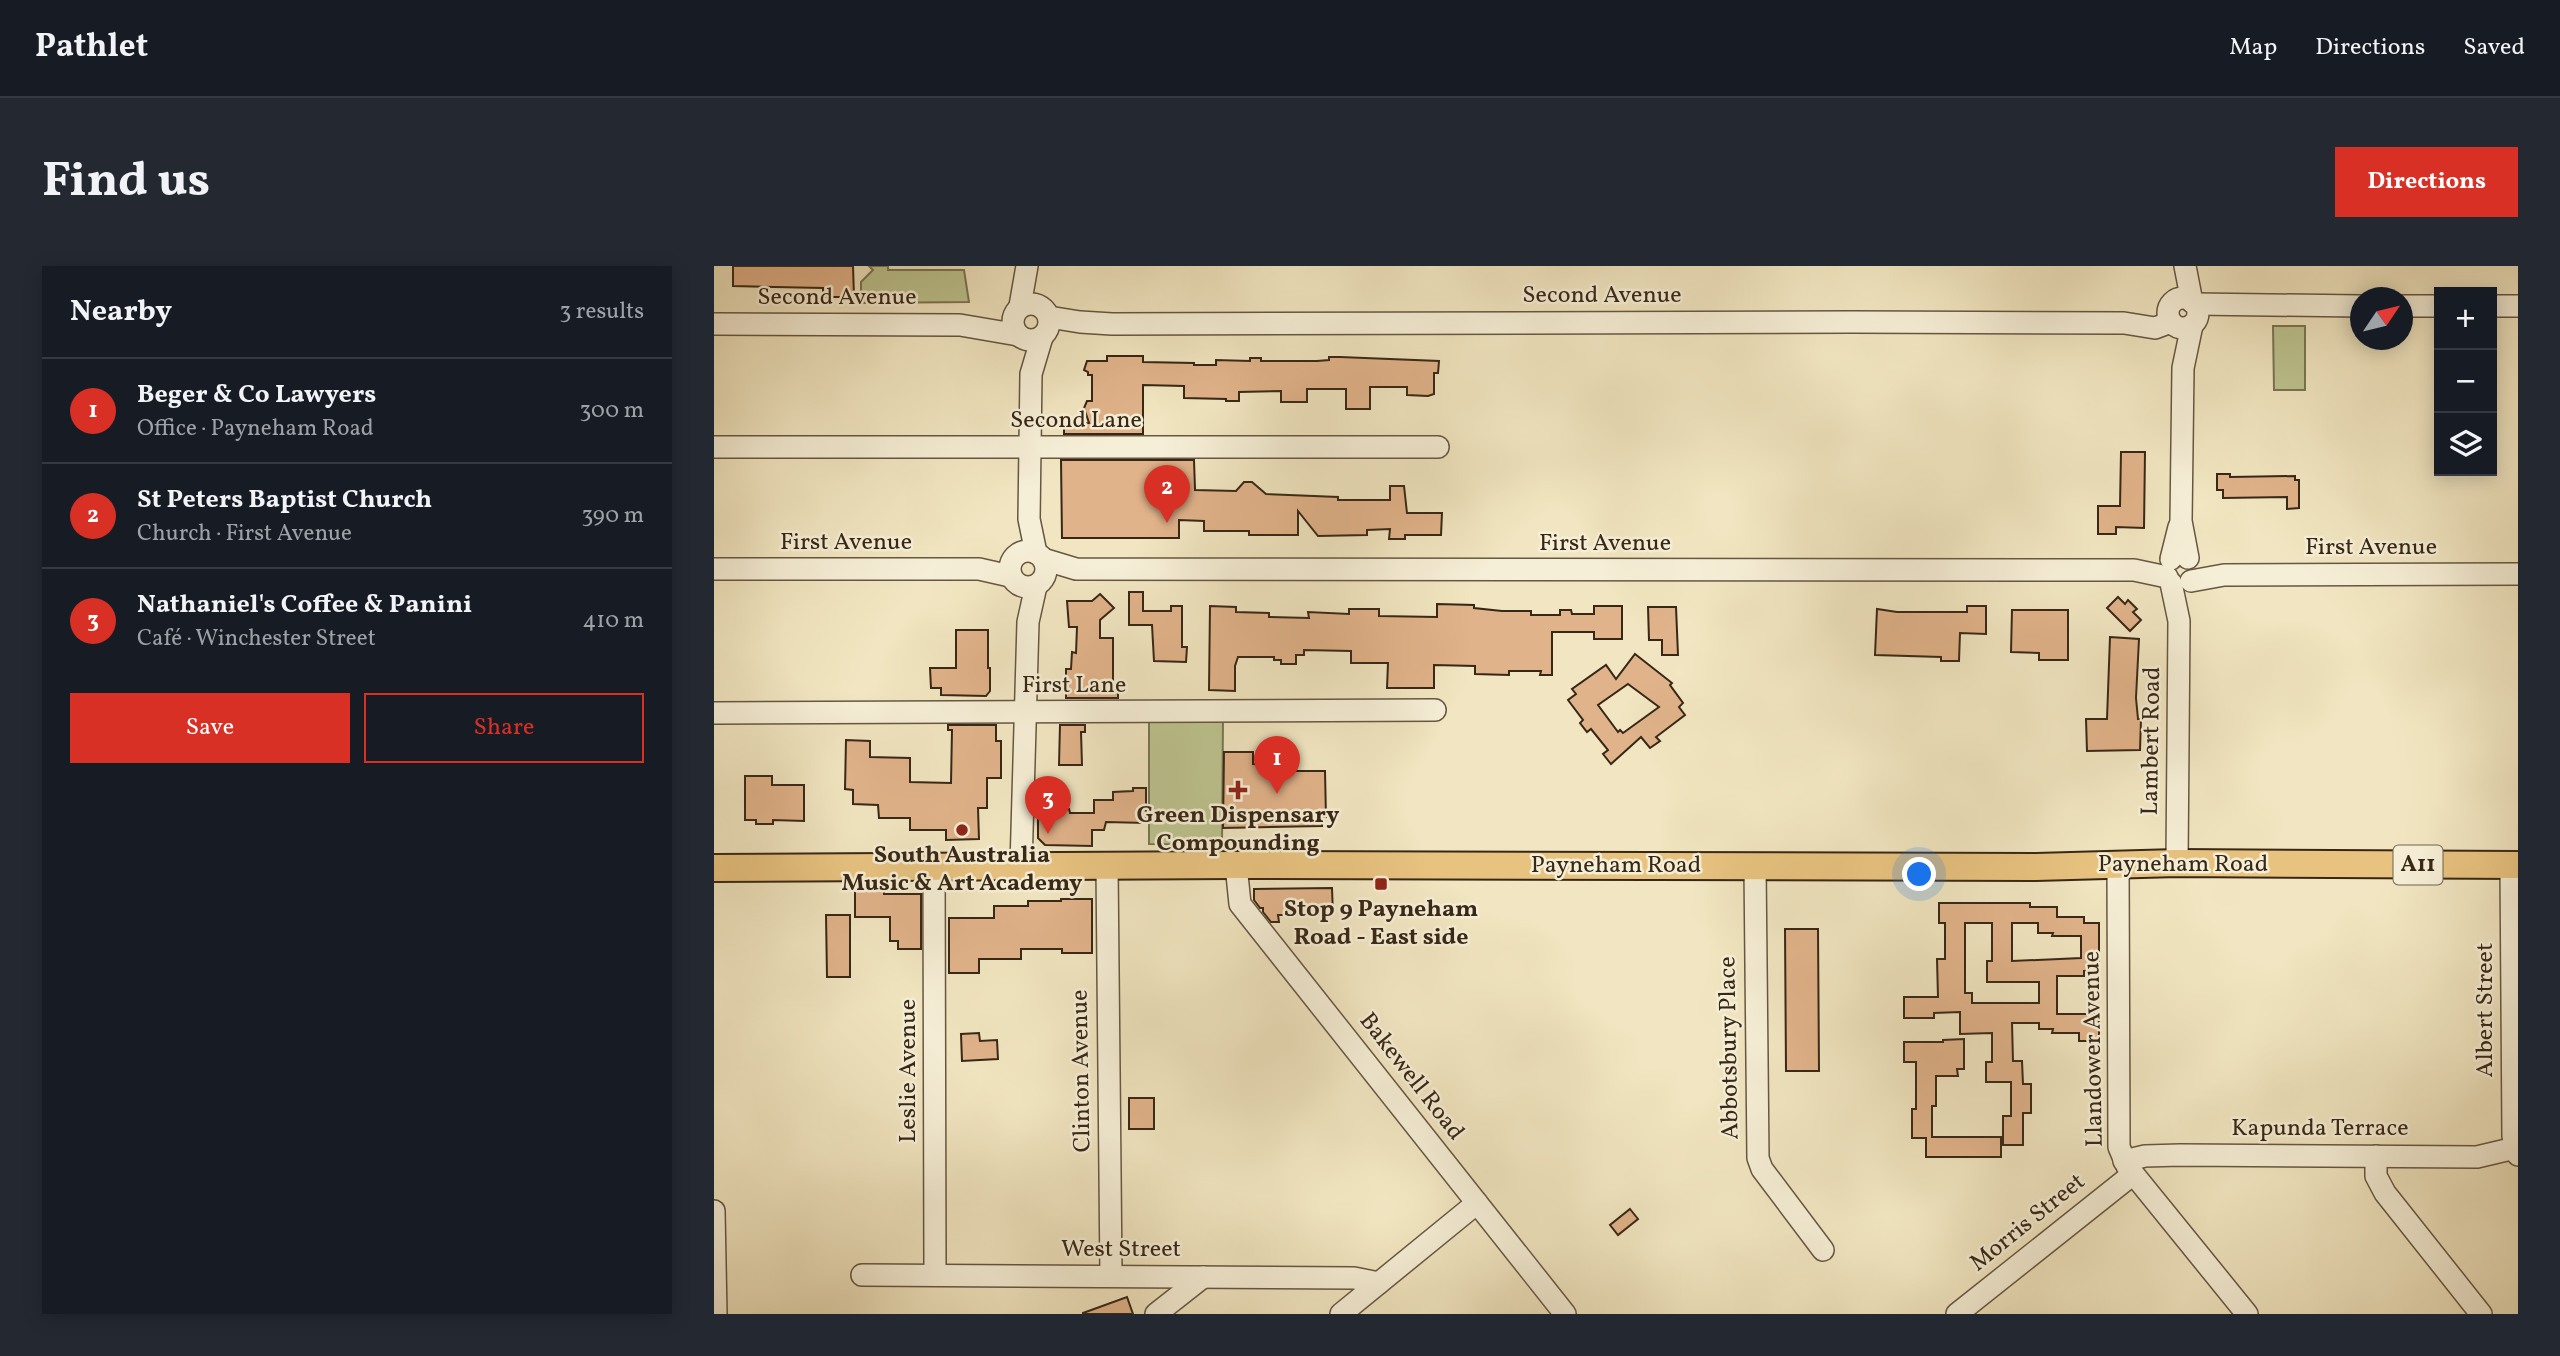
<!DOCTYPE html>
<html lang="en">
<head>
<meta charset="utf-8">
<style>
	:root { --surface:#171b24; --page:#242831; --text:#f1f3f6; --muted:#9ea1a6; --line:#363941; --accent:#d93025 }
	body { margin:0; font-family:Vollkorn,serif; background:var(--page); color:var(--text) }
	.controls { position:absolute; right:21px; top:21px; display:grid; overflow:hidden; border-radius:0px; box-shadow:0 4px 18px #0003 }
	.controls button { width:63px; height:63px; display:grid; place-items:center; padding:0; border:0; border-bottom:2px solid var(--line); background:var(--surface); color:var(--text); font:35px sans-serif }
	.compass { position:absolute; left:1636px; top:21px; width:63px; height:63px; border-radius:50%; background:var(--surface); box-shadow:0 4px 18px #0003; rotate:55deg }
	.you { position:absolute; left:1206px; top:609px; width:24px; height:24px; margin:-18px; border:5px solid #fff; border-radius:50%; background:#1a73e8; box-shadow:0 0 0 10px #1a73e833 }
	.badge { display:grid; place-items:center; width:46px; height:46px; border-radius:50%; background:var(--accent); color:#fff; font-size:23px; font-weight:700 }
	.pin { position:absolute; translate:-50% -58px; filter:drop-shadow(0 2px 4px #0008) }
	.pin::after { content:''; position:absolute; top:37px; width:24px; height:21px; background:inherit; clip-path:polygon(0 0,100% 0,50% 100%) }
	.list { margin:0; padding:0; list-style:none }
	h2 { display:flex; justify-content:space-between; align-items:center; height:91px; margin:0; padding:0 28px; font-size:30px }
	h2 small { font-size:23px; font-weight:400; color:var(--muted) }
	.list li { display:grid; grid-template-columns:46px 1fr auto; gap:21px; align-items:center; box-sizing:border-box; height:105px; padding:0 28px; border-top:2px solid var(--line) }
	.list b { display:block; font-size:26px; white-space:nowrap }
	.list p { margin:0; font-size:23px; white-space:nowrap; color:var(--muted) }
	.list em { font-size:23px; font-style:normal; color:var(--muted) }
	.actions { display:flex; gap:14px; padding:21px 28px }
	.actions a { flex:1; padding:16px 0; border:2px solid var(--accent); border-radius:0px; text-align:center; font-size:24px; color:var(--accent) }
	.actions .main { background:var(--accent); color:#fff }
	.icon { flex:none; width:38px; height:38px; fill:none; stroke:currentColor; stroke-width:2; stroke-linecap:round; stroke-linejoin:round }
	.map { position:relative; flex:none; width:1804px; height:1048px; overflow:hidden; border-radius:0px }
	header { display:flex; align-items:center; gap:42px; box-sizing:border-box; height:98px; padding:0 35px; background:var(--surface); border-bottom:2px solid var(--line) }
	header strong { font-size:33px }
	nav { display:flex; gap:38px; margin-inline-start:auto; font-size:24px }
	.intro { display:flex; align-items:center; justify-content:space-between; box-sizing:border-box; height:168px; padding:0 42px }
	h1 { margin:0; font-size:49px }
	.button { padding:18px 32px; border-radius:0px; background:var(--accent); color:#fff; font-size:24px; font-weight:700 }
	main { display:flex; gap:42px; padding:0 42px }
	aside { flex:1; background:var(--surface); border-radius:0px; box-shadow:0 4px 18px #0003 }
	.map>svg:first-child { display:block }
	.green { fill:#bdc490; stroke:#7a7654; stroke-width:2 }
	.building { fill:#e1b38a; stroke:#372717; stroke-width:2; fill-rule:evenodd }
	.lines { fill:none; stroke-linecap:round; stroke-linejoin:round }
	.minor-casing { stroke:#665742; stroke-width:24 }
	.major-casing { stroke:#372717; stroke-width:30 }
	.minor { stroke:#f6efd7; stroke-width:21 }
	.major { stroke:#e8c380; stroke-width:26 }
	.poi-dot { fill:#8f2418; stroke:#f6efd7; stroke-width:2.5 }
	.labels { text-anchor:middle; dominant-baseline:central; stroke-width:5; stroke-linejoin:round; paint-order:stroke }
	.shield { fill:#f6efd7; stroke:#706351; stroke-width:2 }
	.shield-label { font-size:23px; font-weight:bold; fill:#372717 }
	.street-label { font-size:24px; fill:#372717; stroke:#f6efd7 }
	.poi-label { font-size:24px; font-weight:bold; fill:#372717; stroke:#f6efd7 }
</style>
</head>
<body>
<header>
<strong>Pathlet</strong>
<nav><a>Map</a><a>Directions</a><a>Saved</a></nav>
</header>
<div class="intro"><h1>Find us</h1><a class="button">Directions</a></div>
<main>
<aside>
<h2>Nearby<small>3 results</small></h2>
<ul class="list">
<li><span class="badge">1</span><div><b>Beger &amp; Co Lawyers</b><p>Office · Payneham Road</p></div><em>300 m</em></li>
<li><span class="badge">2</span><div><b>St Peters Baptist Church</b><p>Church · First Avenue</p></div><em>390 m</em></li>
<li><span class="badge">3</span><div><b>Nathaniel's Coffee &amp; Panini</b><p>Café · Winchester Street</p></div><em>410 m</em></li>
</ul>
<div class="actions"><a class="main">Save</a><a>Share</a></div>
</aside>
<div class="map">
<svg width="1804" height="1048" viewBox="0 0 1804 1048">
	<rect width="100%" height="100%" fill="#f1e6c1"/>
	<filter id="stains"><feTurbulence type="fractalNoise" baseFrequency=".00286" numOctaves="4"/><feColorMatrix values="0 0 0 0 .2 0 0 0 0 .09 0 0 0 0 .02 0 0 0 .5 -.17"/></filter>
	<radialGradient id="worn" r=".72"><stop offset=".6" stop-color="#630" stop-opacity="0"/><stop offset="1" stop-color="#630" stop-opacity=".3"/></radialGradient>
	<g class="green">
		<path d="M155,0H174V4H250L255,36L147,37V16L159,4Z"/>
		<path d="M1559,60H1591V124H1560Z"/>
		<path d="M435,451H509L508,579L435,578Z"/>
	</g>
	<g class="building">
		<path d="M19,0H139L140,31H109V22L19,20Z"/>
		<path d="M393,90H429V96L480,97V99H502V94L536,95V92H547V95H603L615,94V91H626L725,95L724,107H720V128L714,130L693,129V121H656V143H632V123H593V136H567V125L525,126V135H512V133L470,132V120L429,119V168H350V160L375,157L370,142L373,135H378V109H374V106L370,104L373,95H393Z"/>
		<path d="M1407,186H1431L1430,262L1402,261V268H1384V240H1406Z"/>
		<path d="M347,194H480L481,224L522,225L530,216H538L552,228L624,231V234H676V220H690L693,247H728L727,269H691V273H675L676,263L653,264V269L604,270L584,245V269H535V265H490V255L465,254V272H348Z"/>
		<path d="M1503,208H1516V211L1581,210V214H1585V242L1573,243V231L1509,232V224H1503Z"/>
		<path d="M415,326H429V345H457V340H468V381H473L472,396L440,395L438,359H415Z"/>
		<path d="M386,328L400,342L386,354V372H399V422H404V432H352V403H357L358,386L362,387L363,361H355L353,335H378Z"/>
		<path d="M1404,331L1411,338L1414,334L1423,343L1419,346L1427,354L1416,365L1393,342Z"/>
		<path d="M723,338L760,339V342L788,345H817V349H846V344H857L858,348H880V340H908V373H880V366H838V409H826L827,405H795V409L761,408V400L720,399V422H673L674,397H637V385L590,384V389H582V398H567V394H560V391H524L521,400V425L495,424L496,340L522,341V346L555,347V351L595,352L594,346L635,348V343H665V350L723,351Z"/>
		<path d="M1253,340H1272V368L1246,367L1245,395H1227V391L1161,389L1163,343L1183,346H1253Z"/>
		<path d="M934,341H962L964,389H948V374H935Z"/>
		<path d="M1298,344H1354V394H1325V387L1297,386Z"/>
		<path d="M242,364H274V402H276V425L272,430L227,429V422H217L216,402H242Z"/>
		<path d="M1396,371L1425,373L1422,432L1424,453H1427L1426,484L1373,485L1372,453H1393Z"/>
		<path d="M921,388L958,417L956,419L969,437L965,441L971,449L942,471L946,475L936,482L927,471L897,498L889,488L894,484L877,463L873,466L866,457L869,454L854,434L862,428L858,423L892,399L902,413ZM914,418L945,441L909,467L906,464L904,466L884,439Z"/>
		<path d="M234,459H282V475H287V512H273V542H264L265,573L232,574V564H196V552H165L164,539L139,538V524L131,523L132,474L156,475V491L196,492V516L237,517L238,464H234Z"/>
		<path d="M346,459H371V466H367L368,499H345Z"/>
		<path d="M510,486H539V498L562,499V505H611L612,551H608V560L509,562Z"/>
		<path d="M31,510H58V519H90V555L59,554V558H42V554H31Z"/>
		<path d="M419,522H432V557L392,556L390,564H378V580L331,579L324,572V534L347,535V542L355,543L356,547H380V534H399V526L419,525Z"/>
		<path d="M141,622H170V628H207V683H184V675H176V651H141Z"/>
		<path d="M618,622L619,649H564L565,656H557L549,646V642H546L540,634V623Z"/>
		<path d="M347,633H378V687H348V683H307V693H265V707H235V652H280V640H314V635H347Z"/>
		<path d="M1225,637H1316V641H1343V651H1370V657H1385V705H1370V710H1343V748H1385V775H1365V767H1338L1339,763H1325V757H1298L1299,795H1308L1309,818H1317V847H1309V879H1289V850H1297V816H1272V796H1278V767L1246,768V746L1220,747V752H1190V731H1224L1223,693H1231V657H1225ZM1251,657H1278V695H1273V716H1325V737H1258V727H1251ZM1298,657H1324V667H1339L1338,670H1367V692L1298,695Z"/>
		<path d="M112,649H136V711H113Z"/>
		<path d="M1071,663H1104L1105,805H1072Z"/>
		<path d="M265,767L266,775L283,774L284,793L248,795L247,768Z"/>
		<path d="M1250,773V803H1243L1244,810H1222V840H1218V871H1287V891H1212V872H1198V843H1202V796H1190V776H1229V774Z"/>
		<rect x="415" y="832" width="25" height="31"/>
		<path d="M916,943L924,953L904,969L896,959Z"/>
		<path d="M413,1031L419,1048H369V1047Z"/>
	</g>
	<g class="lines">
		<defs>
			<g id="minor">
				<path d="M1471,0L1478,36"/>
				<circle cx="1469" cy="47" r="15"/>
				<circle cx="317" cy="56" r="18"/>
				<path d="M1481,38L1646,40"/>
				<path d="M306,40L313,0"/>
				<path d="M1688,40H1725"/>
				<path d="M1778,40H1804"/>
				<path d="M335,51L366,56L398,58L1137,56L1410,57L1441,62L1457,56"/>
				<path d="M0,58L246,59L304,69"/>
				<path d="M0,181H724"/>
				<circle cx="314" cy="303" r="18"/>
				<path d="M322,287L315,253L317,108L328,71"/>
				<path d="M1474,292L1467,255L1469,102L1478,59"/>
				<path d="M329,293L362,303L1420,304L1453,311"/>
				<path d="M1457,293L1465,261"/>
				<path d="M0,303H265L296,310"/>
				<path d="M1477,315L1510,309L1804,308"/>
				<path d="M1457,317L1465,355L1463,597"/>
				<path d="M0,447L721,444"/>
				<path d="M1404,598L1405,881L1413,900L1533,1048"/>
				<path d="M522,599L526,638L851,1048"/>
				<path d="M1797,599L1799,870L1804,889"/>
				<path d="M220,600L221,1009"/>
				<path d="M307,600L314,356L322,320"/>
				<path d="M393,600L397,1010"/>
				<path d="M1041,600L1044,892L1048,903L1109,984"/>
				<path d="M1662,890V910L1671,927L1767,1048"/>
				<path d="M1410,895L1431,890L1466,889L1763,891L1801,882"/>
				<path d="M0,945L2,1048"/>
				<path d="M148,1009L640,1012L665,1017"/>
				<path d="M442,1048L489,1011"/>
				<path d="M627,1048L763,937"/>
				<path d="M1243,1048L1419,908"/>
			</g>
			<path id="major" d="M0,602L522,599L1322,601L1463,597L1804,599"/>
		</defs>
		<use href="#minor" class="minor-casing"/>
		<use href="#major" class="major-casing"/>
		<use href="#minor" class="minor"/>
		<use href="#major" class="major"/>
	</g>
	<g class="poi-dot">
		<path d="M520.5 513.5h7v7h7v7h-7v7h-7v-7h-7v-7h7z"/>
		<circle cx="248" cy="564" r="7"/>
		<rect x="660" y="611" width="14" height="14" rx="3.5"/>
	</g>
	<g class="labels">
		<rect class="shield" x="1679.5" y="579.5" width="49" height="39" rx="5"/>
		<g class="shield-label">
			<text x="1704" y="599">A11</text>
		</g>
		<g class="street-label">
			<text x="888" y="30">Second Avenue</text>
			<text x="123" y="32">Second Avenue</text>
			<text x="362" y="155">Second Lane</text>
			<text x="132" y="277">First Avenue</text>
			<text x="891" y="278">First Avenue</text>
			<text x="1657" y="282">First Avenue</text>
			<text x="360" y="420">First Lane</text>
			<text transform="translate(1438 475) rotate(-89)">Lambert Road</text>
			<text x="1469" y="599">Payneham Road</text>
			<text x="902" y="600">Payneham Road</text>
			<text transform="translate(1772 744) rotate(-90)">Albert Street</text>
			<text transform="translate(1016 782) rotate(-91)">Abbotsbury Place</text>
			<text transform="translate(1380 783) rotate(-91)">Llandower Avenue</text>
			<text transform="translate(195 805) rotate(-90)">Leslie Avenue</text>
			<text transform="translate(368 805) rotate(-91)">Clinton Avenue</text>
			<text transform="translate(697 811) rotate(52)">Bakewell Road</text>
			<text x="1606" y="863">Kapunda Terrace</text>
			<text transform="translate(1314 957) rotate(-39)">Morris Street</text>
			<text x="407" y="984">West Street</text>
		</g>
		<g class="poi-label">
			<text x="524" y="550">Green Dispensary<tspan x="524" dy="28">Compounding</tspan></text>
			<text x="248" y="590">South Australia<tspan x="248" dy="28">Music &amp; Art Academy</tspan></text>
			<text x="667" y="644">Stop 9 Payneham<tspan x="667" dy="28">Road - East side</tspan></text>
		</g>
	</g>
	<rect width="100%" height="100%" filter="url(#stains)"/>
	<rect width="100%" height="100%" fill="url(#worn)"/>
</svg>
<div class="controls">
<button>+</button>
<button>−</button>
<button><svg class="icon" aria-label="layers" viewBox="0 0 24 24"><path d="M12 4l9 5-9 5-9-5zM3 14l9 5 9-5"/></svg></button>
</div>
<svg class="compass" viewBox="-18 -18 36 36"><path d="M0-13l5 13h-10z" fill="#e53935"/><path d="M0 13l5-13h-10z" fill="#9ea1a6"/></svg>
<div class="you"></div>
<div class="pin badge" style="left:563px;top:528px">1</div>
<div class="pin badge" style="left:453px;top:257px">2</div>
<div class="pin badge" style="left:334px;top:568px">3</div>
</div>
</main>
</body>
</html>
